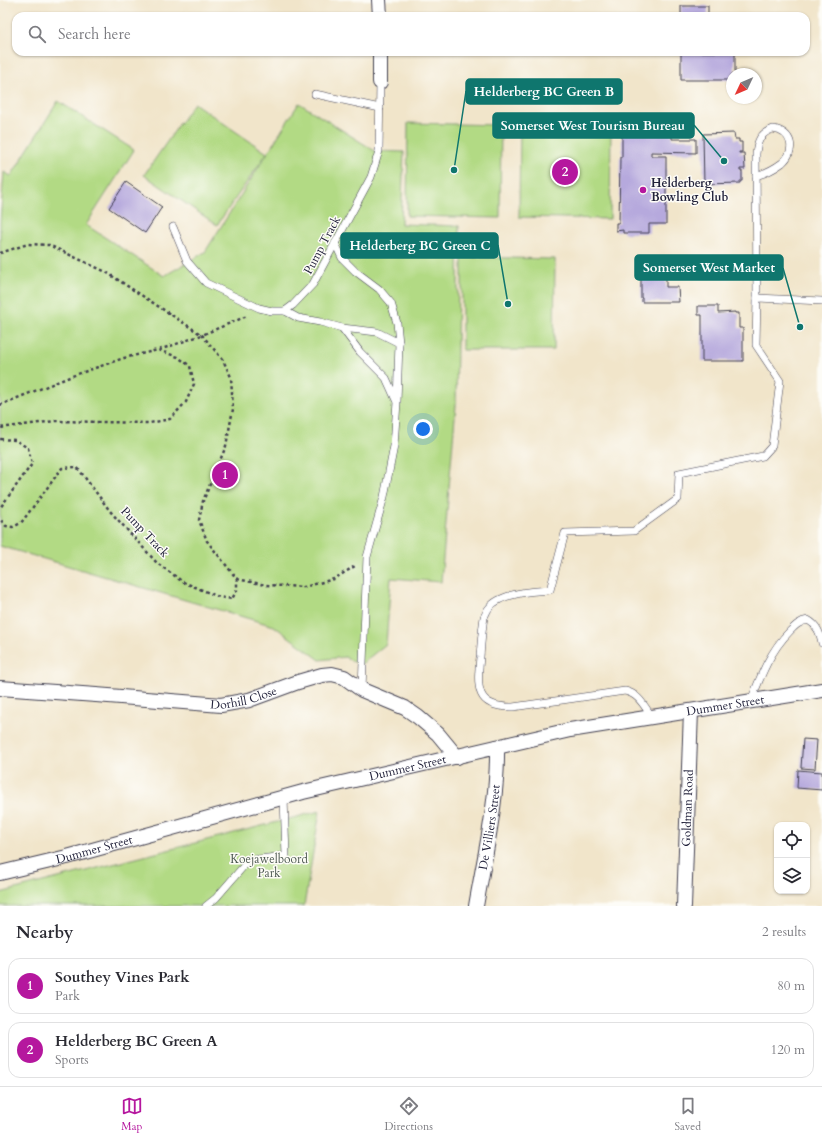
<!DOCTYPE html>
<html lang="en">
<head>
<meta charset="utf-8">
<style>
	:root { --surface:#fff; --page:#f2f2f3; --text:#2b2b33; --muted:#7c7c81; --line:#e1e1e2; --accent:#b5179e }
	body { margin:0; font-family:Cardo,serif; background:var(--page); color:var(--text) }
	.controls { position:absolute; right:12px; bottom:12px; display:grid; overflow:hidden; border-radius:8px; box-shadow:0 1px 3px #0004 }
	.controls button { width:36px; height:36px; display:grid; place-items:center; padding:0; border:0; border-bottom:1px solid var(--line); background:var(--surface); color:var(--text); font:20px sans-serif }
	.compass { position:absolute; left:726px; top:68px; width:36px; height:36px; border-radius:50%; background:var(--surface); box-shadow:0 1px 3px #0004; rotate:226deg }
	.you { position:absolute; left:423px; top:429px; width:14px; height:14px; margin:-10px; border:3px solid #fff; border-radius:50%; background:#1a73e8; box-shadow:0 0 0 6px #1a73e833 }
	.badge { display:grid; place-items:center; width:26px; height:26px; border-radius:50%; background:var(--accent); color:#fff; font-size:13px; font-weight:700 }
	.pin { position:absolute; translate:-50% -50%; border:2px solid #fff; box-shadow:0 1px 4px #0006 }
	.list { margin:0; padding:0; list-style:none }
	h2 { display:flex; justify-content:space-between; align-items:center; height:52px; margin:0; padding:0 16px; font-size:17px }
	h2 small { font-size:13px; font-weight:400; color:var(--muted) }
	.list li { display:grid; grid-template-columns:26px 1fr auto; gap:12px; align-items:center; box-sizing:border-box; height:56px; margin:0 8px 8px; padding:0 8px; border:1px solid var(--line); border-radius:12px }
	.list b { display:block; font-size:15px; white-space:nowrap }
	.list p { margin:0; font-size:13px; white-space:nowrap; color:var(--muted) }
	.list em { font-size:13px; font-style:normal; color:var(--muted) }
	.icon { flex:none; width:22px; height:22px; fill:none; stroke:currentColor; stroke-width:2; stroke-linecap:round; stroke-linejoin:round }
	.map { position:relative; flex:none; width:822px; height:906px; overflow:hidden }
	.search { position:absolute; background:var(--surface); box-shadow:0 1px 3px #0004; left:12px; right:12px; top:12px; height:44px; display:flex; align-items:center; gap:10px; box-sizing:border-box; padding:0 14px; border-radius:12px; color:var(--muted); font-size:15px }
	.sheet { height:180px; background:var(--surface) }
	nav { display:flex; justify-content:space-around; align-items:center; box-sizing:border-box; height:56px; border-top:1px solid var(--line); background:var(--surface); font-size:11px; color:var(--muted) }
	nav a { display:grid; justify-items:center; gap:2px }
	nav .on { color:var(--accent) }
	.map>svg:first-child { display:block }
	.green { fill:#b2da84; stroke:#6a7e60 }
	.building { fill:#b6a9dd }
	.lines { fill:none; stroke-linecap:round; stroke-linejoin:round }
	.service-casing { stroke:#413f50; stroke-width:8 }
	.minor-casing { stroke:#413f50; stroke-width:16 }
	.path { stroke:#413f50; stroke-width:2.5; stroke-dasharray:3 3; stroke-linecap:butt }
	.service { stroke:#fff; stroke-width:7 }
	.minor { stroke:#fff; stroke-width:14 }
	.poi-dot { fill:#b5179e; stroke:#fdfcf7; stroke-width:1.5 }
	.labels { text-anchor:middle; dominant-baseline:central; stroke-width:3; stroke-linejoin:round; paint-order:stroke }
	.poi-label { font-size:12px; font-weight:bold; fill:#22223b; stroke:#fdfcf7; text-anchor:start }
	.street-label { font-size:12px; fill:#22223b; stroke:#fdfcf7 }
	.park-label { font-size:12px; fill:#4d5951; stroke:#fdfcf7 }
	.leader { fill:none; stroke:#0f766e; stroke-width:1.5 }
	.callout-dot { fill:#0f766e; stroke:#fdfcf7; stroke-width:1.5 }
	.callout { fill:#0f766e; stroke:#0f766e; stroke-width:1.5 }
	.callout-label { font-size:13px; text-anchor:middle; font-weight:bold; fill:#fff }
</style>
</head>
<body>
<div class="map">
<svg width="822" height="906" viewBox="0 0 822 906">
	<rect width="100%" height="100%" fill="#fdfcf7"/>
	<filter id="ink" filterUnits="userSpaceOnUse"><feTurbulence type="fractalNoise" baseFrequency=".025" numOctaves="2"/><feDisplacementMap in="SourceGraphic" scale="8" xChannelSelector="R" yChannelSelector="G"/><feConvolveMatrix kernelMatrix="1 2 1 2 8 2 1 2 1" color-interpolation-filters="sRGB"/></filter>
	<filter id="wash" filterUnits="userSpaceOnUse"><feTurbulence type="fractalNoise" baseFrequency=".012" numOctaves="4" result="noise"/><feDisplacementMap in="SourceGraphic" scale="16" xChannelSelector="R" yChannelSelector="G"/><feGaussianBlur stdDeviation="0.9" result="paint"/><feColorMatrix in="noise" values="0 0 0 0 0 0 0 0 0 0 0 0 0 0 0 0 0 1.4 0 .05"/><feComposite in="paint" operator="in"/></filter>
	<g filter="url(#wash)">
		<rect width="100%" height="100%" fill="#f1e5ca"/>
		<g class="green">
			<path d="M58,101L134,150L86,225L164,276L205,252L299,103L375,151L404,152L401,224L459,226L456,405L441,582L391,578L386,644L360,665L345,657L320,660L274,626L0,546V221L4,172L11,176Z"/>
			<path d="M194,103L267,153L217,225L144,175Z"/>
			<path d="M408,123L501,125L500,218L407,216Z"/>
			<path d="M520,125L611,126L610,219L519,217Z"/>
			<path d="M462,257L555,259L554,350H462Z"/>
			<path d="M320,811L304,906H0V893Z"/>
		</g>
		<g id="blocks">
			<g class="building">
				<rect x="681" y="6" width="27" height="10"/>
				<path d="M681,52H735V74H732V80H681Z"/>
				<path d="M622,131L672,132V139H696V153L651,152V156H666V224H649V233H623V230L616,231V223H619L620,157H622Z"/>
				<path d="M734,133L735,139H739V142H742V152H739V153H744L745,169H740V171H742V181H740V183L704,184L703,134Z"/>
				<path d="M126,182L162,207L145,233L109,208Z"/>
				<path d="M641,261L665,262L664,267H666V287H678L679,302H642V298H641Z"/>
				<path d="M698,306H718V313L735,312V313H739V328H743V361H702V315H698Z"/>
				<path d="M803,739L817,740L815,769L801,768Z"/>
				<path d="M798,770L822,772V790L797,788Z"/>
			</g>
		</g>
	</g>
	<g filter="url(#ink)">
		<use href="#blocks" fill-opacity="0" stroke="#413f50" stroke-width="1"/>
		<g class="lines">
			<defs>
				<g id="service">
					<path d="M315,94L380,108"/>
					<path d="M173,227L187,261L206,283L259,308L272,311H285L293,305L313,284L371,177L379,151L380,82"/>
					<path d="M335,243L342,258L355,271L379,289L391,303L397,323L399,343L397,402L394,446L384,497L367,557L362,689"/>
					<path d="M757,298L822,301"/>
					<path d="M285,311L298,318L320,322L342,328L360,352L386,378L396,400"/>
					<path d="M342,328L377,332L399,343"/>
					<path d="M751,701C761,675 770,651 790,631C795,626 800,621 808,620C817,625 820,633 822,643"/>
					<path d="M652,717C644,706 639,694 625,691L513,707C475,708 477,687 480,657C481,643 482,630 484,617C486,614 487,610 489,608C500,593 533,591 550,590L565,533L634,531L678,499L679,473L763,456L772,446L780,381L756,345L757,298L756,154C757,142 760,133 773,129C793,132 796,151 782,163C774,169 766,173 756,176"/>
					<path d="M206,906L216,898L249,860L286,856L284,798"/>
				</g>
				<g id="minor">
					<path d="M379,0L380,16"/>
					<path d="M380,52V82"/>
					<path id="s1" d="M0,688L96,695L221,705L249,700L298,682L322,675L332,674L344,677L362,690L405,708L418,717L438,734L457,757"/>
					<path id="s2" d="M0,873L67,857L303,792L570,730L822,690"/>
					<path id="s3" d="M476,906C485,854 498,801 497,747"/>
					<path id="s4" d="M684,906L691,711"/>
				</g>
			</defs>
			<use href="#service" class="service-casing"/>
			<use href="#minor" class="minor-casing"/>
			<g class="path">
				<path d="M0,253L28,244L49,245L106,272L202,335L223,360L231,377L233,409L226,446L203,501L199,520L207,541L237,579V590L232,599L219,597L183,582L157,563L110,511L77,467L62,468L21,523L13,527L6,526L0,519"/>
				<path d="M159,350L202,335L247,316"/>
				<path d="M0,405L72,376L124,358L158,350L178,357L190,366L194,384L186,402L170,419L150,423L55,421L0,428"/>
				<path d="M0,439L15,440L28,448L32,464L0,508"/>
				<path d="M237,579L266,585L304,587L334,579L355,566"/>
			</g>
			<use href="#service" class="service"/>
			<use href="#minor" class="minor"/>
		</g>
	</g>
	<circle class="poi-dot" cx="643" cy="190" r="4"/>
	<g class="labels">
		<g class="poi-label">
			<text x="651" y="183">Helderberg<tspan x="651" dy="14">Bowling Club</tspan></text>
		</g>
		<g class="street-label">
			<text transform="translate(322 245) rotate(-62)">Pump Track</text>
			<text transform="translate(145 532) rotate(47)">Pump Track</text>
			<text stroke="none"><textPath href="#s1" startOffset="245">Dorhill Close</textPath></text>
			<text stroke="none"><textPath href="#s2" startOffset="745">Dummer Street</textPath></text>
			<text stroke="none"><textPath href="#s2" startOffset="421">Dummer Street</textPath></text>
			<text stroke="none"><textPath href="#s4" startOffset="98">Goldman Road</textPath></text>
			<text stroke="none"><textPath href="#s3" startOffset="80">De Villiers Street</textPath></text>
			<text stroke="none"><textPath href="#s2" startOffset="97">Dummer Street</textPath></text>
		</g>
		<g class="park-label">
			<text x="269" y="859">Koejawelboord<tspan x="269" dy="14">Park</tspan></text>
		</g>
	</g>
	<path class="leader" d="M454 170L466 91M724 161L694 125M508 304L498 245M800 327L783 268"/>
	<g class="callout-dot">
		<circle cx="454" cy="170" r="4"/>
		<circle cx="724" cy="161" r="4"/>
		<circle cx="508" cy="304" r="4"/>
		<circle cx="800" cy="327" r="4"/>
	</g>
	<g class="callout">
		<rect x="466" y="79" width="156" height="25" rx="4"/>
		<rect x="493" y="113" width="201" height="25" rx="4"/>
		<rect x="341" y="233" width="157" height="25" rx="4"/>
		<rect x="635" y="255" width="148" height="25" rx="4"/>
	</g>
	<g class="callout-label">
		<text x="544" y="96">Helderberg BC Green B</text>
		<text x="593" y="130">Somerset West Tourism Bureau</text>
		<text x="420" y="250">Helderberg BC Green C</text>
		<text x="709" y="272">Somerset West Market</text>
	</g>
</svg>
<div class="controls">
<button><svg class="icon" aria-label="locate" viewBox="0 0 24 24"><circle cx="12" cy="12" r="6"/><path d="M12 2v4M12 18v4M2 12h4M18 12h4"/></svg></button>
<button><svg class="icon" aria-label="layers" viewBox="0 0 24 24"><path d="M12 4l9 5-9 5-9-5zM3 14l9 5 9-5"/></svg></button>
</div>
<svg class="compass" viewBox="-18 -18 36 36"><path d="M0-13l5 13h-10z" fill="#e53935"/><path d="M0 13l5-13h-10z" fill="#7c7c81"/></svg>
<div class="you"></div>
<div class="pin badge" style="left:225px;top:475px">1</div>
<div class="pin badge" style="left:565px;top:172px">2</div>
<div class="search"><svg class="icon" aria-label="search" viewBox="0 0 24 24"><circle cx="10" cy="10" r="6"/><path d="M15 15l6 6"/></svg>Search here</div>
</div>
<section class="sheet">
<h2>Nearby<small>2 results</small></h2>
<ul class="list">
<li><span class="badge">1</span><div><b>Southey Vines Park</b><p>Park</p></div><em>80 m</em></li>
<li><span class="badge">2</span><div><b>Helderberg BC Green A</b><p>Sports</p></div><em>120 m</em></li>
</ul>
</section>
<nav>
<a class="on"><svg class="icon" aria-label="map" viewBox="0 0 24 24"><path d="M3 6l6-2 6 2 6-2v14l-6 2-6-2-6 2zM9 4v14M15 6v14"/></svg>Map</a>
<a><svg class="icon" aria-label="directions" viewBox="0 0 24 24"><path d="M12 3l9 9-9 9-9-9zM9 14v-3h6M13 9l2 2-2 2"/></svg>Directions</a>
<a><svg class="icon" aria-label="saved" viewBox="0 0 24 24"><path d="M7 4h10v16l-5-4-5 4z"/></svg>Saved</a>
</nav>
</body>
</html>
